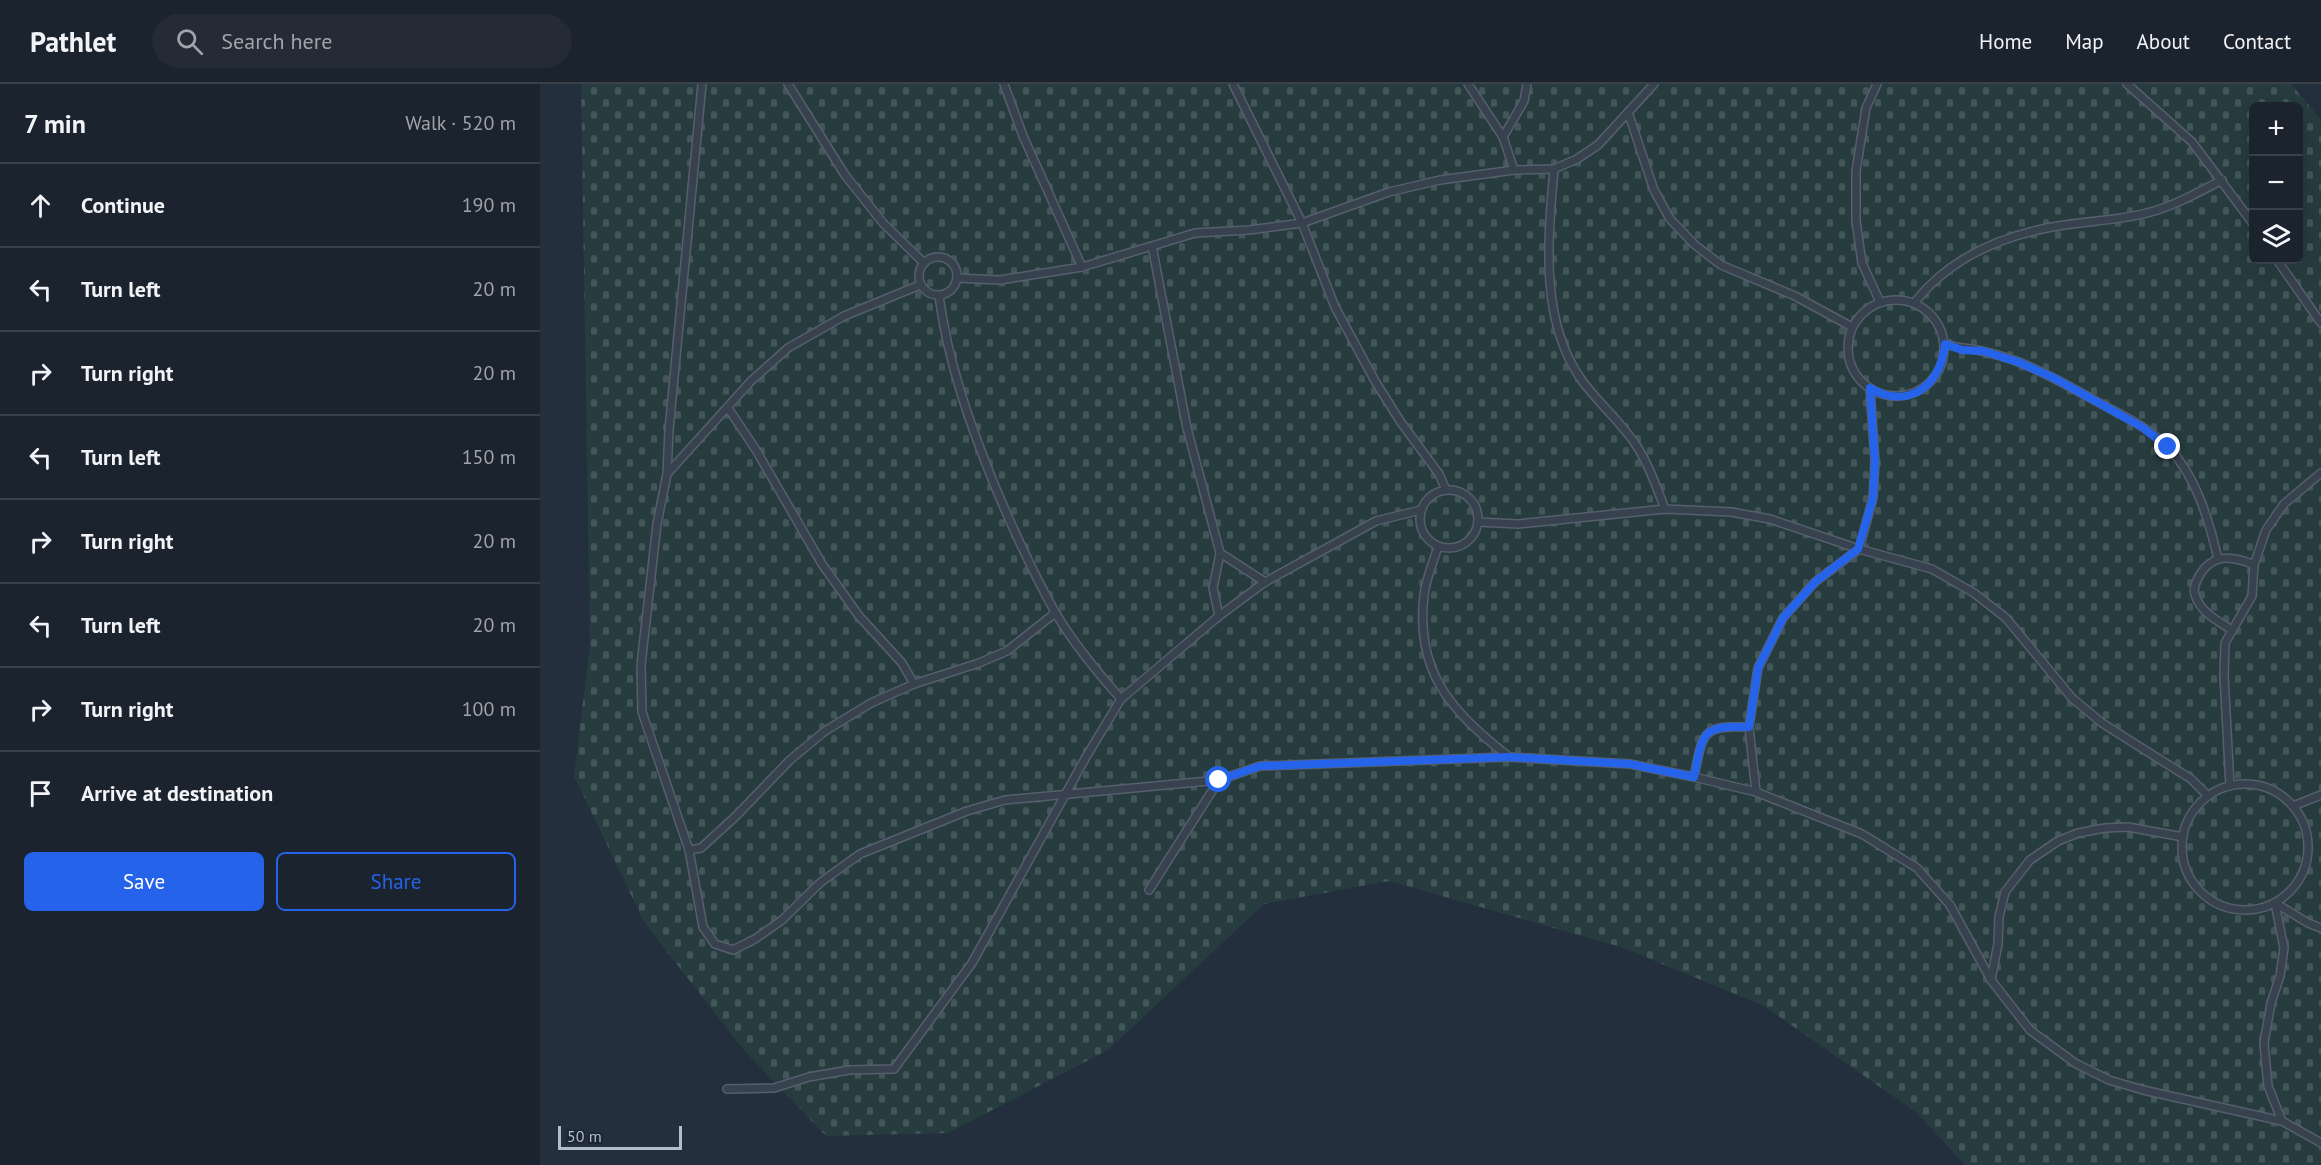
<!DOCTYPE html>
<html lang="en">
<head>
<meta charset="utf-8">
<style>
	:root { --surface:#1b232e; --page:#242b36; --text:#f1f3f6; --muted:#a0a4aa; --line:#39404a; --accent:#2563eb }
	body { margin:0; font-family:"PT Sans",sans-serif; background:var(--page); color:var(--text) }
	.controls { position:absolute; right:18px; top:18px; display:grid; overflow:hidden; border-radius:9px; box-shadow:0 6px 24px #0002 }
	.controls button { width:54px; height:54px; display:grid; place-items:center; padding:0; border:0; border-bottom:2px solid var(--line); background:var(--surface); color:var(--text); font:30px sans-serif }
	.scale { position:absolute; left:18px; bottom:15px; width:124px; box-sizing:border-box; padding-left:6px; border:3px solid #b4bcc9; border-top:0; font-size:16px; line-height:21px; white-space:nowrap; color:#b4bcc9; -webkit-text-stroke:4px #1d2633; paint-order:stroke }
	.stop { position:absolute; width:18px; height:18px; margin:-14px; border:4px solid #2563eb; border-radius:50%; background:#fff }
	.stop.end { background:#2563eb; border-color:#fff; box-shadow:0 2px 6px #0008 }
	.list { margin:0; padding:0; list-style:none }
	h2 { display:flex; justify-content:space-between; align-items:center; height:78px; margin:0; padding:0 24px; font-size:26px }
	h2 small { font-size:20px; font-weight:400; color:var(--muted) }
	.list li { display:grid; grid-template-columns:39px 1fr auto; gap:18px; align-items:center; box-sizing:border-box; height:84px; padding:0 24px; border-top:2px solid var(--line) }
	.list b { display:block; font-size:22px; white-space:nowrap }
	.list em { font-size:20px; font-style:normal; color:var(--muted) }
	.actions { display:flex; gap:12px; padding:18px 24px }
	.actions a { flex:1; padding:14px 0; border:2px solid var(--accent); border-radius:9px; text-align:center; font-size:21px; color:var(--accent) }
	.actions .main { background:var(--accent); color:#fff }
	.icon { flex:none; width:33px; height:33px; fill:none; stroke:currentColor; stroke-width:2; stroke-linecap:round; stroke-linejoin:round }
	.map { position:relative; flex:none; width:1781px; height:1081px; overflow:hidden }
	header { display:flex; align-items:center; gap:36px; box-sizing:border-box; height:84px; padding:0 30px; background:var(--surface); border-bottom:2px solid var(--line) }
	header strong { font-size:28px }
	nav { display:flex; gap:33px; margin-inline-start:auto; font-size:21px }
	.search { width:420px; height:54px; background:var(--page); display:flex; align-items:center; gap:15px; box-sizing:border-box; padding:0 21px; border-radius:33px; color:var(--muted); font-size:22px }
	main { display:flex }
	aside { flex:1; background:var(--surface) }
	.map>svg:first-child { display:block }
	.cemetery { fill:url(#cemetery-stones); fill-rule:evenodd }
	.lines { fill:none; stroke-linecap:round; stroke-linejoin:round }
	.service-casing { stroke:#565f6c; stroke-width:10 }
	.service { stroke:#38414e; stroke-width:7 }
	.route { stroke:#2563eb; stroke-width:8 }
</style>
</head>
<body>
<header>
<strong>Pathlet</strong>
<div class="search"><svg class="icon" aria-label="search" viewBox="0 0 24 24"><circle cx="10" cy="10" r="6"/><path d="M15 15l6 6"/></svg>Search here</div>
<nav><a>Home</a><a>Map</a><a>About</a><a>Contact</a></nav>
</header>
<main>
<aside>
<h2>7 min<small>Walk · 520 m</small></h2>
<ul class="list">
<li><svg class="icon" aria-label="ahead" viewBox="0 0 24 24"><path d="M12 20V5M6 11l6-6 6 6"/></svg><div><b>Continue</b></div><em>190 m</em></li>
<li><svg class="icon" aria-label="left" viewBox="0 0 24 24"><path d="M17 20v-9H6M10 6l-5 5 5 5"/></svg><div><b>Turn left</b></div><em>20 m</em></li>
<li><svg class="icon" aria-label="right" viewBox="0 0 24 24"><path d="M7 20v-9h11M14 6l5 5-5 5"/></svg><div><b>Turn right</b></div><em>20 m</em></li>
<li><svg class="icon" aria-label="left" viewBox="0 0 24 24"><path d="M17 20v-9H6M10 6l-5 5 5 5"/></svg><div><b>Turn left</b></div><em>150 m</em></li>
<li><svg class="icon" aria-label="right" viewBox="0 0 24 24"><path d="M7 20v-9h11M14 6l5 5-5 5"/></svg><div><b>Turn right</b></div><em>20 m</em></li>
<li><svg class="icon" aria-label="left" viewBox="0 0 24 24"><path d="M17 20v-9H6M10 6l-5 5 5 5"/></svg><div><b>Turn left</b></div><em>20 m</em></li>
<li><svg class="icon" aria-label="right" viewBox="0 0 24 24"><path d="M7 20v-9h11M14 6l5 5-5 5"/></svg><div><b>Turn right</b></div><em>100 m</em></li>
<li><svg class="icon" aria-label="arrive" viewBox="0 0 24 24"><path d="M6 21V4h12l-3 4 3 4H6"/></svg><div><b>Arrive at destination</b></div></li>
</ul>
<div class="actions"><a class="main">Save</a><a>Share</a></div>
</aside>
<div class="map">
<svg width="1781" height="1081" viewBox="0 0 1781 1081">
	<defs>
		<pattern id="cemetery-stones" width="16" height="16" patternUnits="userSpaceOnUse" patternTransform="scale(1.5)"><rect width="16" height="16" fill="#263c3f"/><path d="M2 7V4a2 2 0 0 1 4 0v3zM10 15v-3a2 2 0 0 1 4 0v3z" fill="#435659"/></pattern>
	</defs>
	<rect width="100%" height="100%" fill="#242f3e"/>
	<path class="cemetery" d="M41,0H1751L1781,36V1081H1425L1377,1029L1224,922L1081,863L849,797L724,820L568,966L408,1049L286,1052L202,964L104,838L34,692L50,561ZM1714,22H1758V176H1714Z"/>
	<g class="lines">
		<defs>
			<g id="service">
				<path d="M162,0L129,346L127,390L117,440L101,581L102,628L149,766L163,843L175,860L193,866L215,855L242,836L281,798L320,770L427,727L465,716L679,696L720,682L969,673L1090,680L1154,693L1216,708L1322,750L1377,784L1410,821L1451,896L1490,946L1535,979L1569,996L1603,1006L1742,1037L1781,1059"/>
				<path d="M248,0L305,91L343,139L384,179"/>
				<path d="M464,0L483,52L542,183"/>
				<path d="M693,0L762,139L795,223L835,297L860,337L899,390L906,406"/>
				<path d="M928,0L963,53L974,86"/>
				<path d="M1337,0L1326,24L1316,87V137L1322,179L1340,218"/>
				<path d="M1587,0L1652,58L1714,141"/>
				<path d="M1088,28L1114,106L1130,135L1155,161L1181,181L1255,212L1312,243"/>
				<path d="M963,53L984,17L987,0"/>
				<path d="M1014,85C1008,155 999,238 1043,298C1059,319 1079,337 1094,358C1108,378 1116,402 1125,425"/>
				<path d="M612,162L647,344L680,469L673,504L679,532"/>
				<circle cx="398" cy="192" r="19"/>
				<path d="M1737,176L1781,239"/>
				<path d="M417,194L460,196L542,183L655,149L709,146L762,139L849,108L900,96L974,86L1014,85L1037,75L1058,61L1114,0"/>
				<path d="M399,212C408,278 429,338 454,400C472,443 492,487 515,528C533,559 557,588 581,615"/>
				<circle cx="1356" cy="264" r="48"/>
				<path d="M1375,218C1409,175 1458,153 1512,143C1543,137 1576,137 1607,129C1634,122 1657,109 1682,96"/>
				<path d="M1405,260C1421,265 1431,264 1445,268C1456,270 1466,274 1476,277C1503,287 1529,302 1554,316C1579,330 1607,342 1628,363C1656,392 1669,436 1678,475"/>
				<path d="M188,324L216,366L282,480L319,532L362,579L374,600"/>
				<path d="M127,390L211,297L248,264L304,232L380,201"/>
				<circle cx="909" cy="435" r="29"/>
				<path d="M938,438L978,440L1125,425L1191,428L1230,435L1319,465L1392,485L1434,509L1466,534L1532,614L1562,639L1651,695L1668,712"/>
				<path d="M898,463C893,478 886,495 884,511C875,588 911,627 968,672"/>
				<path d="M680,469L725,498"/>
				<path d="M1692,546C1678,537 1661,529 1655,511C1653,506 1656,498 1658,494C1671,469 1692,471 1714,481"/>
				<path d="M1154,693C1163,649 1161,641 1209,643"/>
				<circle cx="1705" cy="763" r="63"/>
				<path d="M1690,702L1684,592L1685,559L1712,512L1714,481L1726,446L1744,420L1781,389"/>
				<path d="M1216,708L1209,643L1218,584L1243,534L1275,498L1319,465L1333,414L1335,378L1330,304"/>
				<path d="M1753,722L1781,711"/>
				<path d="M149,766L161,764L196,732L250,676L285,647L331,619L374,600L439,579L467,567L515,529"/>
				<path d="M609,806L679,696"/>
				<path d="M1735,819L1744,864L1740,892L1731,919L1724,959L1728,1002L1742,1037"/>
				<path d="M1735,819L1768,839L1781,844"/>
				<path d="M1451,896L1458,860L1459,833L1465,808L1490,776L1518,757L1538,749L1565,744L1588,743L1643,753"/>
				<path d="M187,1005L234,1004L269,993L309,986L354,985L432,879L546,673L581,615L679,532L725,498L836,437L881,426"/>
			</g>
		</defs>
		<use href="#service" class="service-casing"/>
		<use href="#service" class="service"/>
	</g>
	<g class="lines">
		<path class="route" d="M679,696L720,682L969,673L1090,680L1154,693C1163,648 1161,641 1209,643L1218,584L1243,534L1275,498L1318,465L1333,414L1335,378L1330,304C1369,327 1401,301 1405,260L1422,266L1443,267L1478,278L1514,294L1602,343L1628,363"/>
	</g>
</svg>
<div class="controls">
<button>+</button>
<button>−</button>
<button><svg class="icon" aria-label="layers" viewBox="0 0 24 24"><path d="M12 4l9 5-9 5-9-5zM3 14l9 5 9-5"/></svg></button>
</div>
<div class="scale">50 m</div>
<div class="stop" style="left:679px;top:696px"></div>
<div class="stop end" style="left:1628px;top:363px"></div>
</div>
</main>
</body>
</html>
